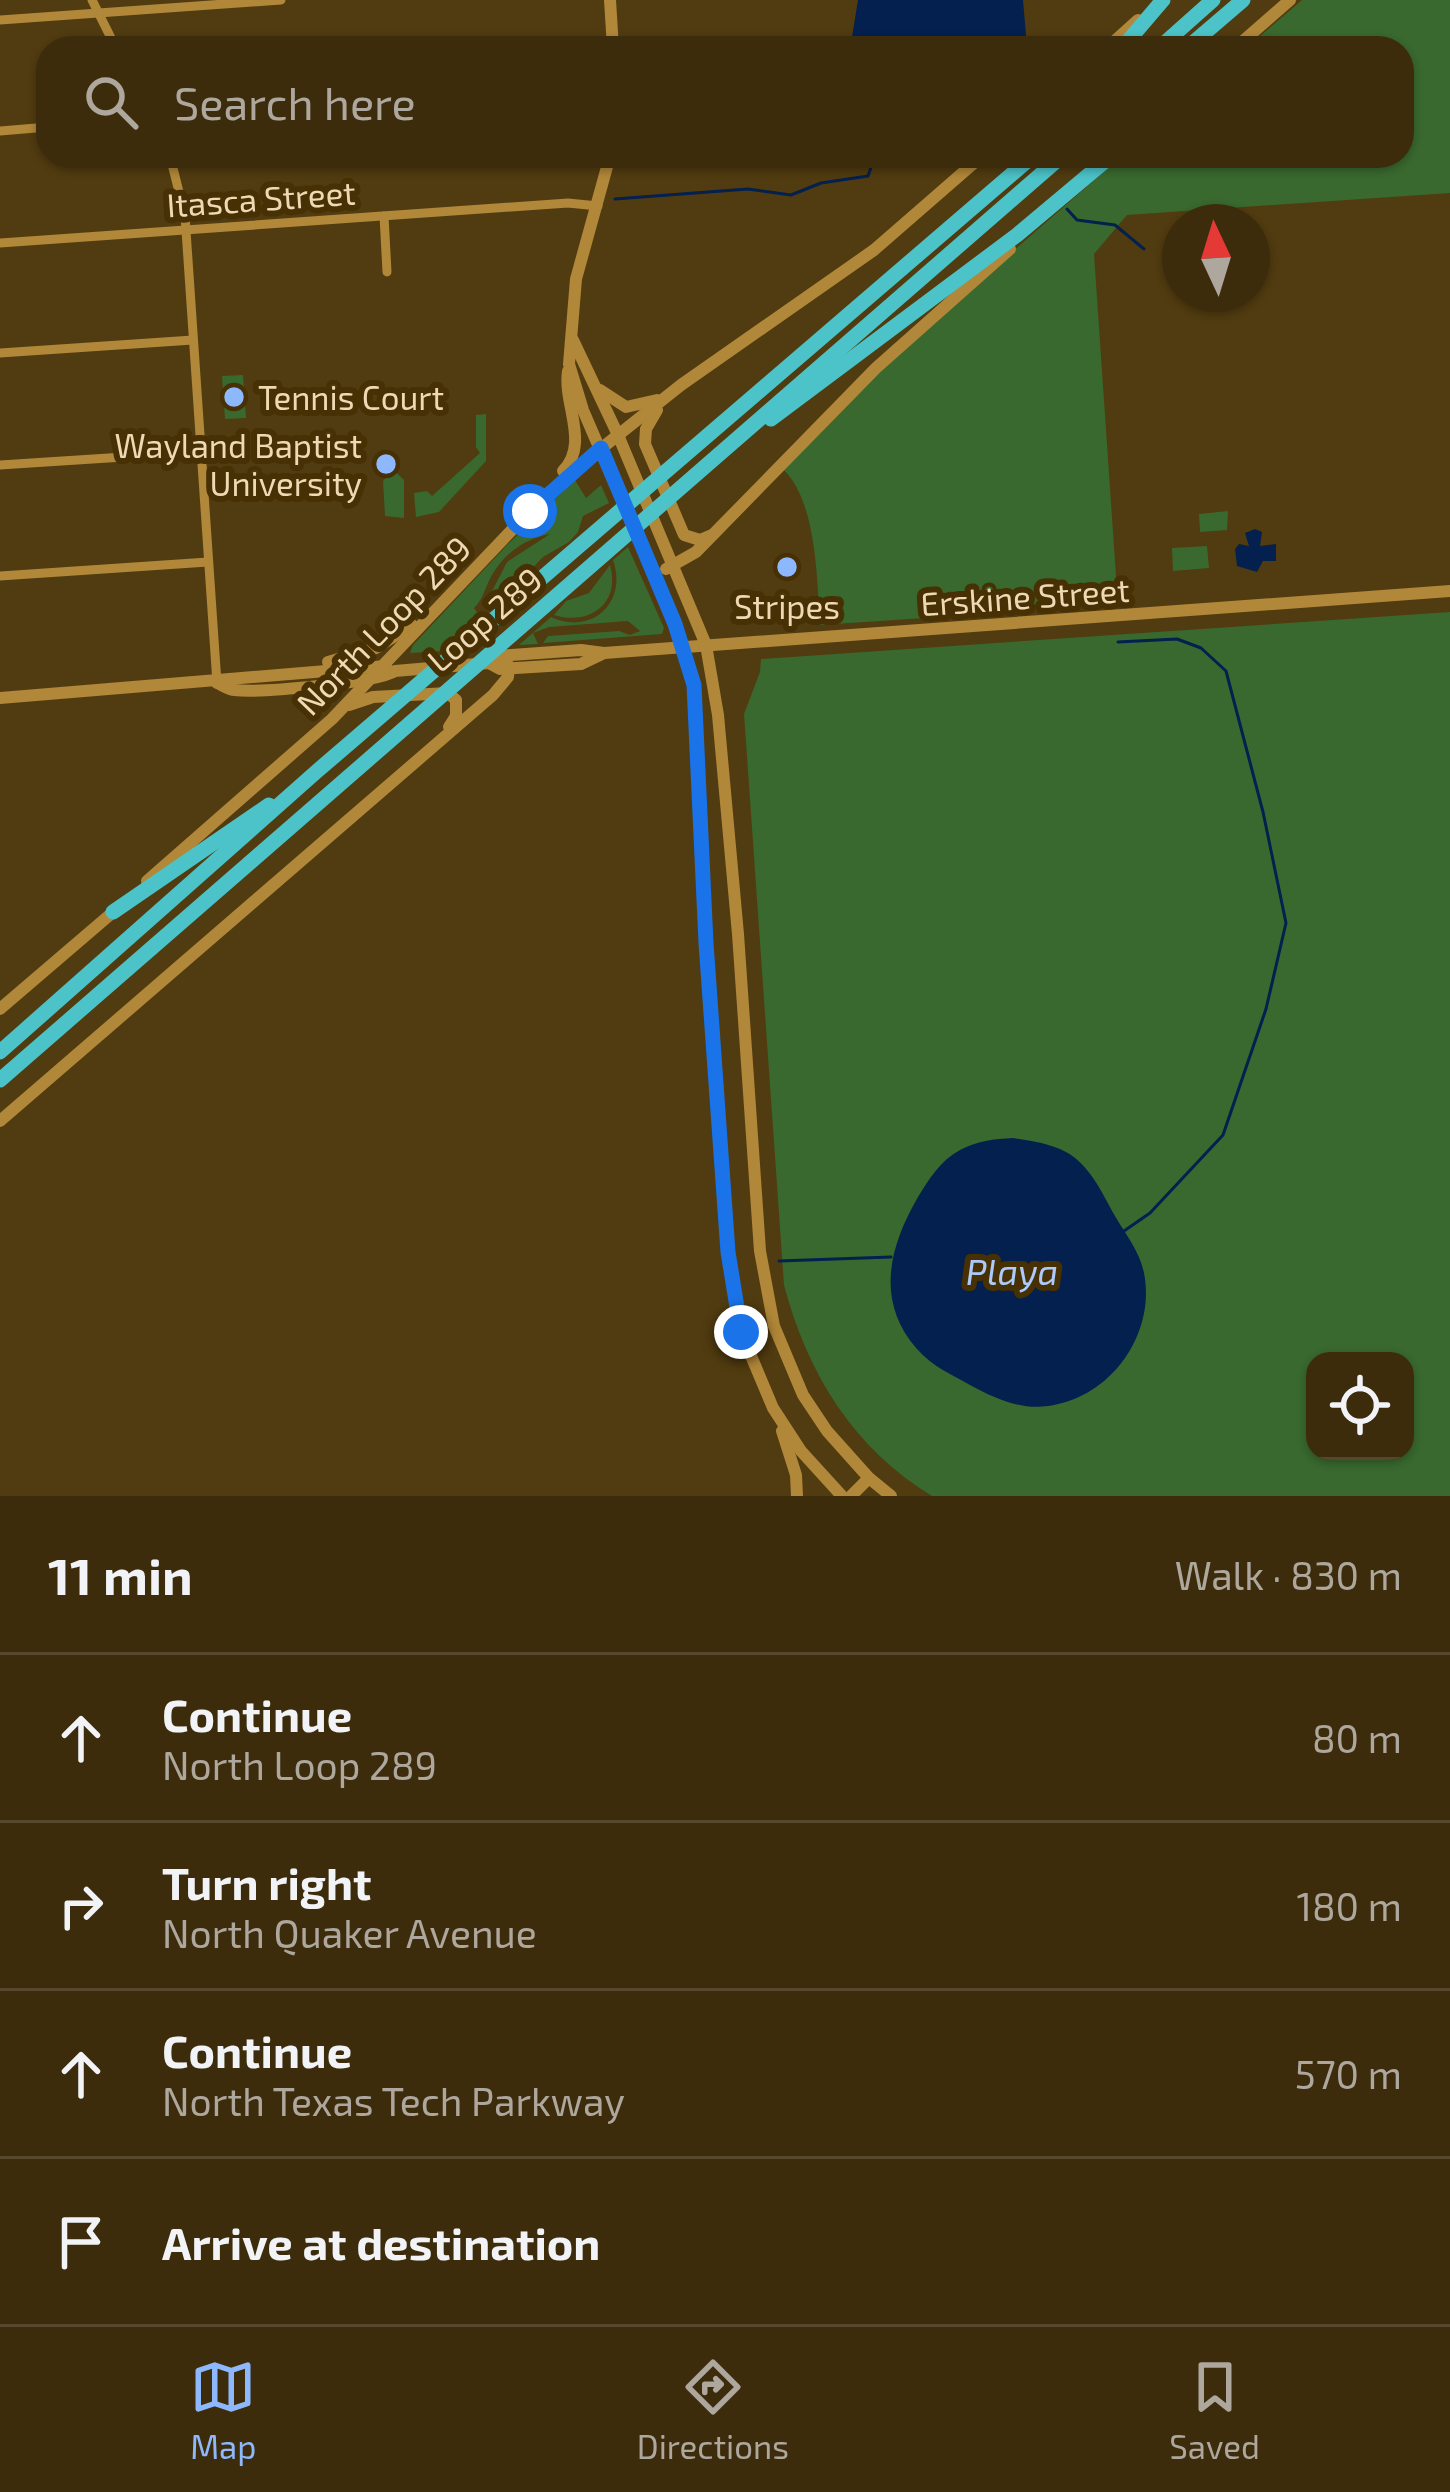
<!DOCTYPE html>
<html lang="en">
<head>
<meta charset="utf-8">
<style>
	:root { --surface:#3d2c0c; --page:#48381a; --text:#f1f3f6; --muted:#ada79d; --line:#56482d; --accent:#8eb8fd }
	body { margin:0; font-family:"Exo 2",sans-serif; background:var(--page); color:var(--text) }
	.controls { position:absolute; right:36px; bottom:36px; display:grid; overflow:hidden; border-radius:24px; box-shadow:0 3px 9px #0004 }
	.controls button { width:108px; height:108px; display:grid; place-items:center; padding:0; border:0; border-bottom:3px solid var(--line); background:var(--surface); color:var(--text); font:60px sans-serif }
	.compass { position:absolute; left:1162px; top:204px; width:108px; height:108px; border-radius:50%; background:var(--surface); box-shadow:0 3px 9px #0004; rotate:356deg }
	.stop { position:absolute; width:36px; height:36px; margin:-27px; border:9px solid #1a73e8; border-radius:50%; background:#fff }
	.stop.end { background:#1a73e8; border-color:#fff; box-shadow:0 3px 12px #0008 }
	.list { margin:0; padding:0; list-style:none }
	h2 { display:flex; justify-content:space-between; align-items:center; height:156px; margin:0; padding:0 48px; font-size:51px }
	h2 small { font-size:39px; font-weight:400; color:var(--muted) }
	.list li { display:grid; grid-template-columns:78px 1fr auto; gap:36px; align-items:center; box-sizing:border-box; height:168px; padding:0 48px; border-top:3px solid var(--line) }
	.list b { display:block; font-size:45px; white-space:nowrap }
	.list p { margin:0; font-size:39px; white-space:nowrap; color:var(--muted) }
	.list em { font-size:39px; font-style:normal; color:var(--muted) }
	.icon { flex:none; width:66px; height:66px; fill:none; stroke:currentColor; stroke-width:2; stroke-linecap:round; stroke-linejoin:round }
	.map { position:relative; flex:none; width:1450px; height:1496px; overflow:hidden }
	.search { position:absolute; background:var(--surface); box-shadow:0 3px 9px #0004; left:36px; right:36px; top:36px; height:132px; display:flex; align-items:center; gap:30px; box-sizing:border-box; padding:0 42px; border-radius:36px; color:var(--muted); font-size:45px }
	.sheet { height:828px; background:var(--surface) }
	nav { display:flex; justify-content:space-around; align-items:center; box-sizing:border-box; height:168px; border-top:3px solid var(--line); background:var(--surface); font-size:33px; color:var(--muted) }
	nav a { display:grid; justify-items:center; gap:6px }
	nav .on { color:var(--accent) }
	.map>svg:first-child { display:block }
	.green { fill:#39692e; fill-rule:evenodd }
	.water { fill:#03204f }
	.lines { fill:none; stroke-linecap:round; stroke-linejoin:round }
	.stream { stroke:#03204f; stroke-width:3 }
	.minor { stroke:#b18739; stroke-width:9 }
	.secondary { stroke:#b18739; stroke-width:12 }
	.motorway { stroke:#4bc3c8; stroke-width:15 }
	.route { stroke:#1a73e8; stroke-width:15 }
	.poi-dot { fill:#8eb8fd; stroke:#463004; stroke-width:4.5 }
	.labels { text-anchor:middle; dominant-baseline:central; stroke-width:12; stroke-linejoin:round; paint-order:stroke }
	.street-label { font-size:33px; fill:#efd9b5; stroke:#463004 }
	.poi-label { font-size:33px; fill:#efd9b5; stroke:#463004; text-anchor:start }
	.water-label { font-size:36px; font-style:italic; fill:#accafa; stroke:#463004 }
</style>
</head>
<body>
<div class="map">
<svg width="1450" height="1496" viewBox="0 0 1450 1496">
	<rect width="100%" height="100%" fill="#513b10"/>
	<g class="green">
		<path d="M1302,0H1450V193L1127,215L1094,254L1118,605L820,625C817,581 817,503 784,470L911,340L1122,156H1402V48H1246Z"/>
		<path d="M243,375L246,418L225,419L222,376Z"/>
		<path d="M486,414V461L439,512L416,517L414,493L427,491L432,496L480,453L476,447V415Z"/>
		<path d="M390,473H397L404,480V518L385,516L383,481Z"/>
		<path d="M575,480L586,498L601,485L609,503L583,516L578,532L569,542L543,557L505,597L487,601L507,562L550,534C523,539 500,556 488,583C483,594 482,600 474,608L481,618L443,651L410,653L413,645L508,544Z"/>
		<path d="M1228,511L1227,530L1200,532L1199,514Z"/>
		<path d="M1207,546L1209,568L1173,571L1172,548Z"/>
		<path d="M628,547L664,628L662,634L543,643L548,636L619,631L630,635L640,631L628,621L549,627L533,633L538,644L519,645L551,617C592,636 628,602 613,560Z"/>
		<path d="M610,565C621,604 589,626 554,615L566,601L589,593Z"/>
		<path d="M1450,612V1496H932C854,1449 807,1373 784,1285L744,714L760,672L761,659ZM1315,1361H1405V1451H1315Z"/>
	</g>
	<g class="water">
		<path d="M858,0H1023L1026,35L1023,48H854L846,39L852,37Z"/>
		<path d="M1255,529L1262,532L1260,546L1276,544V561H1263L1257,572L1237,566L1235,549L1239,544L1249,546L1245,533Z"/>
		<path d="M1013,1138C1031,1141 1049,1143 1066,1152C1090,1165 1102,1193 1115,1216C1126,1235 1140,1252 1144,1273C1156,1334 1111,1398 1048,1406C1020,1410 994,1398 970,1385C951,1374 933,1367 917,1349C875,1301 889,1247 918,1197C929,1179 941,1160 960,1150C977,1141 994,1139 1013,1138Z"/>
	</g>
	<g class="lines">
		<g class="stream">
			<path d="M615,199L748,189L791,195L821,183L868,176L875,156"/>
			<path d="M1067,209L1077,220L1115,225L1144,249"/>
			<path d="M1118,642L1177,639L1201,648L1226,671L1263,812L1286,923L1266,1009L1223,1135L1150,1213L1124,1231"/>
			<path d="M779,1261L891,1257"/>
		</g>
		<g class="minor">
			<path d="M92,0L116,48"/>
			<path d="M0,20L281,0"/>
			<path d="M0,131L48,127"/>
			<path d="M170,156L185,216L217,683"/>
			<path d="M384,216L387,272"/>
			<path d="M0,243L568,203L598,206"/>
			<path d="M0,353L193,340"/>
			<path d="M0,465L201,452"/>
			<path d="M0,576L208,562"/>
		</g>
		<g class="secondary">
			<path d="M610,0L613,48"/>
			<path d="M1107,48L1138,20"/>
			<path d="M1235,48L1290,0"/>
			<path d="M610,156L576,279L569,364L583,410L675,624L694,685L706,943L728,1252L741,1332L773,1408L801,1451L842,1496"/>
			<path d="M573,340L618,435L706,645L718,715L738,934L760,1251L774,1326L803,1395L827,1431L869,1478L891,1496"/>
			<path d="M600,390L626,407L657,400"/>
			<path d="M657,410L646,429L645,444L684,535L700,540L712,535"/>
			<path d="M563,471C590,443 563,405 568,371"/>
			<path d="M666,569L696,552L876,368L1010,249"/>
			<path d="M328,662L376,648L412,625"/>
			<path d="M489,663L500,669L581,664L604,653"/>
			<path d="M217,683C222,685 229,690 234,690C260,693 375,683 395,671L489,663L498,656L581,650L604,653L1450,591"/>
			<path d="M0,698L386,666"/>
			<path d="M349,705L373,697L448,693L456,700V716L449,727"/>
			<path d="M147,881L332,719L530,511L583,463L681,385L874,250L982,156"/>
			<path d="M0,1009L119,907"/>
			<path d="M0,1121L493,695L508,677L509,666L498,656"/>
			<path d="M782,1431L796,1475L797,1496"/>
			<path d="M851,1496L869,1478"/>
		</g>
		<g class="motorway">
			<path d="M1122,48L1163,0"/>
			<path d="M1159,48L1213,0"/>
			<path d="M1187,48L1243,0"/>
			<path d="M771,419L1017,235L1104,162"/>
			<path d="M113,912L269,805"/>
			<path d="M0,1052L316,772L1033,156"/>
			<path d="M0,1080L1062,156"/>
		</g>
	</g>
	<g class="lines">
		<path class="route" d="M530,511L601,448L675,624L694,685L706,943L728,1252L741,1332"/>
	</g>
	<g class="poi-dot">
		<circle cx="234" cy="397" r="12"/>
		<circle cx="386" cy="464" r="12"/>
		<circle cx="787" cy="567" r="12"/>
	</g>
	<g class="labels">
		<g class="street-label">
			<text transform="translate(261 198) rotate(-4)">Itasca Street</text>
			<text transform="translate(1025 596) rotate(-4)">Erskine Street</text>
			<text transform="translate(484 619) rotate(-41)">Loop 289</text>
			<text transform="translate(383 625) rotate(-46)">North Loop 289</text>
		</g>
		<g class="poi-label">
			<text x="258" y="397">Tennis Court</text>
			<text x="362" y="445" text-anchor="end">Wayland Baptist<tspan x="362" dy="38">University</tspan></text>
			<text x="787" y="606" text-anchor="middle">Stripes</text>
		</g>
		<g class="water-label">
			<text x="1012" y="1270">Playa</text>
		</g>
	</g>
</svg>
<div class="controls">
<button><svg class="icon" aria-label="locate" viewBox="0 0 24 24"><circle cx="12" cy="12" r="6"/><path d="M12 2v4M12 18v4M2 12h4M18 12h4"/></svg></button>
</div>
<svg class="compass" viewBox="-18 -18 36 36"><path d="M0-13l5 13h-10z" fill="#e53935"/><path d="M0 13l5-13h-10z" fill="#ada79d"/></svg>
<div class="stop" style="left:530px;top:511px"></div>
<div class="stop end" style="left:741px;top:1332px"></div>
<div class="search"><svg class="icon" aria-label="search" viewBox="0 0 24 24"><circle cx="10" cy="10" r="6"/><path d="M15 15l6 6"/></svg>Search here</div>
</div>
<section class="sheet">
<h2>11 min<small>Walk · 830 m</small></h2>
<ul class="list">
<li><svg class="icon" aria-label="ahead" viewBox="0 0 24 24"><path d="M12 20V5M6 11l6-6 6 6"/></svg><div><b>Continue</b><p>North Loop 289</p></div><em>80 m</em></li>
<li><svg class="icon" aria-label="right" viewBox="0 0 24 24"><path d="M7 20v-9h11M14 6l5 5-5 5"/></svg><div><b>Turn right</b><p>North Quaker Avenue</p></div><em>180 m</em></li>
<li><svg class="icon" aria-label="ahead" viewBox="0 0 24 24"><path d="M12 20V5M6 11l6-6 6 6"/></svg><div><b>Continue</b><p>North Texas Tech Parkway</p></div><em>570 m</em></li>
<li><svg class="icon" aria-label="arrive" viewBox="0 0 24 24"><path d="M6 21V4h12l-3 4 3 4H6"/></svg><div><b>Arrive at destination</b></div></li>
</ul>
</section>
<nav>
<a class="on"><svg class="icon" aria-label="map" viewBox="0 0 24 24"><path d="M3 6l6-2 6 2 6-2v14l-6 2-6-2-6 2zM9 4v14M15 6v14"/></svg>Map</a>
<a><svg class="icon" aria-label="directions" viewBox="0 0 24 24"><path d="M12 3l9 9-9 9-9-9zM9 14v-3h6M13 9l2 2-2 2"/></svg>Directions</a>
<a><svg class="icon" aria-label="saved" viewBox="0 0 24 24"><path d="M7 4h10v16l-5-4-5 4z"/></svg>Saved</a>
</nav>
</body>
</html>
